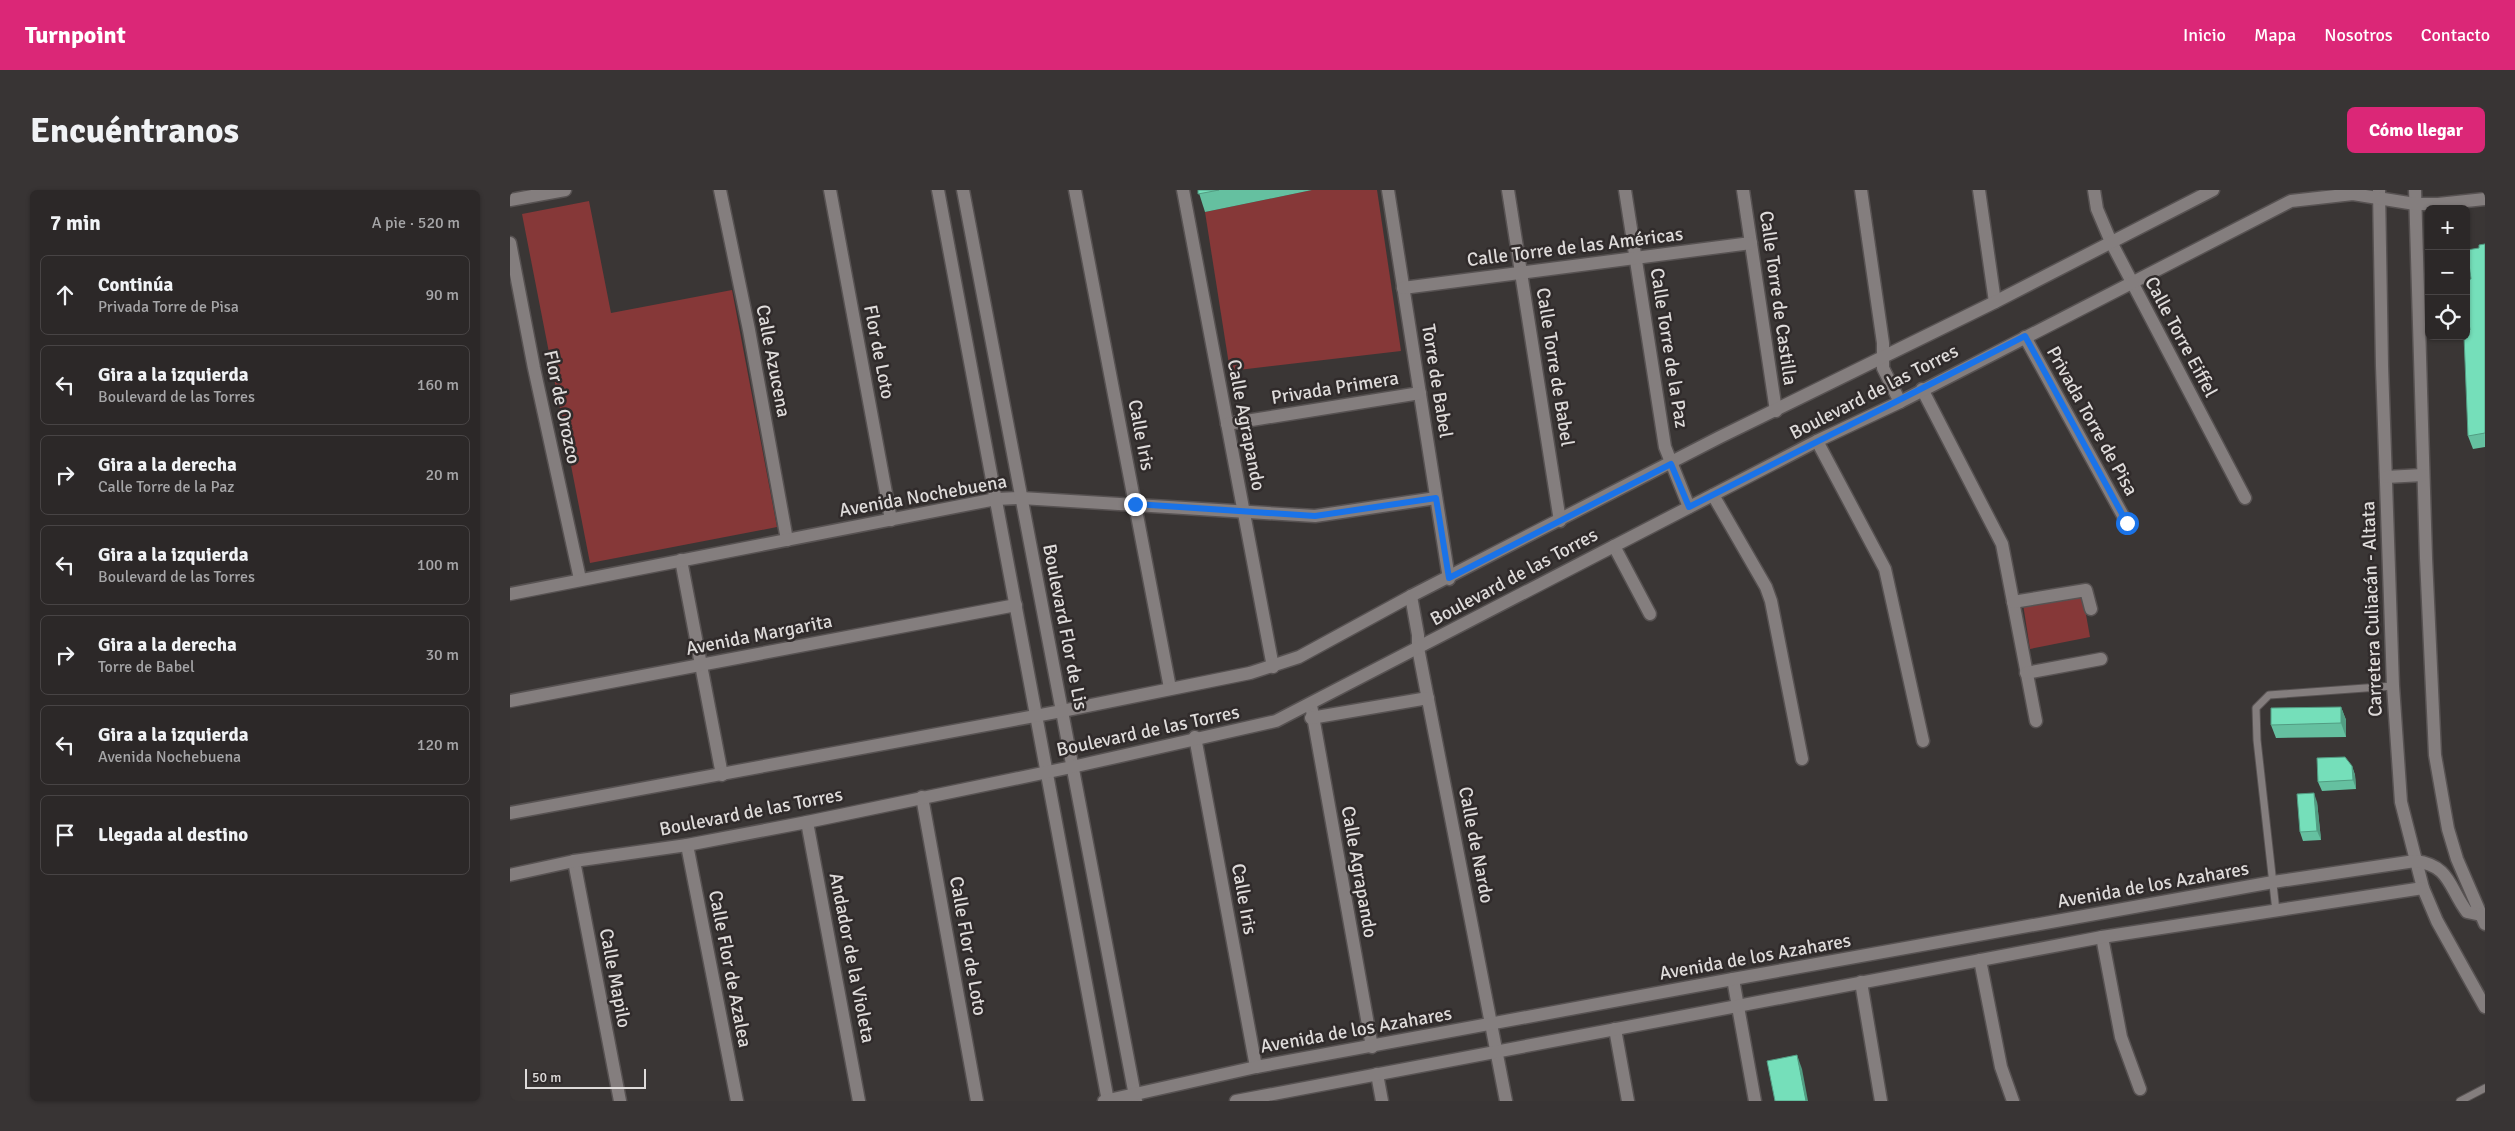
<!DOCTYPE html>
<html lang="es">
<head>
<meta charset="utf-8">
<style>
	:root { --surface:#2c2828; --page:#383434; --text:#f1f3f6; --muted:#a6a6a8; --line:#484445; --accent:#db2777 }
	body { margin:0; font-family:Signika,sans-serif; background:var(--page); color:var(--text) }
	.controls { position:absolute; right:15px; top:15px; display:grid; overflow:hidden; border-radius:8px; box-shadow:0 1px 4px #0004 }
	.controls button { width:45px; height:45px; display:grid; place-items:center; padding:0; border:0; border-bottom:1px solid var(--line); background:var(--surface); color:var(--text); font:25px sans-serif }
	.scale { position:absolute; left:15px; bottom:12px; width:121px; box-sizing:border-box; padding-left:5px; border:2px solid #dedbda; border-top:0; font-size:14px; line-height:18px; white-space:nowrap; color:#dedbda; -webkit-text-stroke:4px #302b2b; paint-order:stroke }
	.stop { position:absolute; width:15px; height:15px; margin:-11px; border:4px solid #1a73e8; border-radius:50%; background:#fff }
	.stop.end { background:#1a73e8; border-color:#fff; box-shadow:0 1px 5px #0008 }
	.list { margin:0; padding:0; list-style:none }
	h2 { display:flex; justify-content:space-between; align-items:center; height:65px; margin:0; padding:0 20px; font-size:21px }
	h2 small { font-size:16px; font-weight:400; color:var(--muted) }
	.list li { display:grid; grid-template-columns:32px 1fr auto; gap:15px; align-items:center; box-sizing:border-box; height:80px; margin:0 10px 10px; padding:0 10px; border:1px solid var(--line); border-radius:8px }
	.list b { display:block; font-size:19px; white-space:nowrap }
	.list p { margin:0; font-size:16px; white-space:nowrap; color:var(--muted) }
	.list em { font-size:16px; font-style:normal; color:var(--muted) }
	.icon { flex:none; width:28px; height:28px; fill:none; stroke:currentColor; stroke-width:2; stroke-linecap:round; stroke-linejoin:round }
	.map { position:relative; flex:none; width:1975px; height:911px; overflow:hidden; border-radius:8px }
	header { display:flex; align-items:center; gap:30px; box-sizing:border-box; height:70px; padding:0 25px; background:var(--accent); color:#fff }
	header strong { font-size:24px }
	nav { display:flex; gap:28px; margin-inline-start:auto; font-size:18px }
	.intro { display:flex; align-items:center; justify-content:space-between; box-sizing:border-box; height:120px; padding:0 30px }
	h1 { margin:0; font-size:35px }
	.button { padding:12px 22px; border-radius:8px; background:var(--accent); color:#fff; font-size:18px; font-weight:700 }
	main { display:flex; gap:30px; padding:0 30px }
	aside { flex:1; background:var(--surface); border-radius:8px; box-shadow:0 1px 4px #0004 }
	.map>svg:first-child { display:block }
	.green { fill:#863838 }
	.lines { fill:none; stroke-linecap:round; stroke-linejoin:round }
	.lane-casing { stroke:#575252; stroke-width:9 }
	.street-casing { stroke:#575252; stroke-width:15 }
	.secondary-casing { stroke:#575252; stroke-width:15 }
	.lane { stroke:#847e7e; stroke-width:7 }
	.street { stroke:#847e7e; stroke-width:12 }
	.secondary { stroke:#847e7e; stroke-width:12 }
	.wall { fill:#65c0a0 }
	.shaded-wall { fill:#529c82 }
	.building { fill:#75dfba; stroke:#529c82 }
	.route { stroke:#1a73e8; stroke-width:6 }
	.labels { text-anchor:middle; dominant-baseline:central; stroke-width:5; stroke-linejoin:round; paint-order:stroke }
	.street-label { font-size:19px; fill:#dedbda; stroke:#302b2b }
</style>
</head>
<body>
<header>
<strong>Turnpoint</strong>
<nav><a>Inicio</a><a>Mapa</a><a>Nosotros</a><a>Contacto</a></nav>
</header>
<div class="intro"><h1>Encuéntranos</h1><a class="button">Cómo llegar</a></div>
<main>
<aside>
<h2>7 min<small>A pie · 520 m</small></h2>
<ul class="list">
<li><svg class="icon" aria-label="ahead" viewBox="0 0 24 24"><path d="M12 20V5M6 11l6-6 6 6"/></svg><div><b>Continúa</b><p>Privada Torre de Pisa</p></div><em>90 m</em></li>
<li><svg class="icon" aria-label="left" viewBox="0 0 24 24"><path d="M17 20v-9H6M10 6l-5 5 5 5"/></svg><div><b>Gira a la izquierda</b><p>Boulevard de las Torres</p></div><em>160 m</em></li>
<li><svg class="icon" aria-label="right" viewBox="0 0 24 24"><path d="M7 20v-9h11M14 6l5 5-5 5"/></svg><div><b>Gira a la derecha</b><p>Calle Torre de la Paz</p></div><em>20 m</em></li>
<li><svg class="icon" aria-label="left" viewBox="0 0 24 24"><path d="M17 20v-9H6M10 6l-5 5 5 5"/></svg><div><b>Gira a la izquierda</b><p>Boulevard de las Torres</p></div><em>100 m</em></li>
<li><svg class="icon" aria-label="right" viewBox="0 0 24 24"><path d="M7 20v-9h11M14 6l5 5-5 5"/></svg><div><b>Gira a la derecha</b><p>Torre de Babel</p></div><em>30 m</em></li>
<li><svg class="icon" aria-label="left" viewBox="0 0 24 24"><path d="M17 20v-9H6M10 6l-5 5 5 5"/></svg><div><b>Gira a la izquierda</b><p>Avenida Nochebuena</p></div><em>120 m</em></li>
<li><svg class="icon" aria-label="arrive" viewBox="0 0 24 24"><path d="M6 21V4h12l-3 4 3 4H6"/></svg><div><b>Llegada al destino</b></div></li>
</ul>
</aside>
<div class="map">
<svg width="1975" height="911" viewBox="0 0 1975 911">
	<rect width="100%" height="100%" fill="#3a3635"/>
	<g class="green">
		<path d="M802,0H867L891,161L720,181L695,22Z"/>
		<path d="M79,11L101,123L222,100L267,337L80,373L12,24Z"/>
		<path d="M1572,402L1580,447L1520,459L1513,414Z"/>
	</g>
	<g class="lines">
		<defs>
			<g id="lane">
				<path d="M1766,721L1747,550L1746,518L1759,505L1883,496"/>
				<path d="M1950,911L1975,898"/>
			</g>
			<g id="street">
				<path d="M210,0L239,140L277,350"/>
				<path d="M320,0L381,330"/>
				<path d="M565,0L660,498"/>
				<path d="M673,0L763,477"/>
				<path d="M878,0L939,389"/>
				<path d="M998,0L1050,331"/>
				<path d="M1115,0L1155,257L1179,317"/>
				<path d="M1233,0L1266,221"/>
				<path d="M1351,0L1373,153V178L1390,212"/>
				<path d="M1469,0L1485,112"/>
				<path d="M1584,0L1587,19L1601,52L1735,308"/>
				<path d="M0,10L55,0"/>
				<path d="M0,53L24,178L70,389"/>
				<path d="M893,98L1241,53"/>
				<path d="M1515,147L1617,333"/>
				<path d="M1412,199L1492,354L1526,531"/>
				<path d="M717,234L910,203"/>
				<path d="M1307,251L1375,379L1413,551"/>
				<path d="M1203,305L1256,397L1261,411L1292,569"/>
				<path d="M1104,356L1140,424"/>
				<path d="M171,370L212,585"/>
				<path d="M0,404L486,309L511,308L805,326L926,308"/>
				<path d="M901,406L908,445V458L996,911"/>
				<path d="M1503,412L1576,400L1581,419"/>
				<path d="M1516,483L1591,469"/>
				<path d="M0,511L506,415"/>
				<path d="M801,515L862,857"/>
				<path d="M801,528L918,508"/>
				<path d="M685,547L746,877"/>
				<path d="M412,607L467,911"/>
				<path d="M297,632L349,911"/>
				<path d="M177,655L227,911"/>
				<path d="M64,671L110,911"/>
				<path d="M1592,747L1611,847L1630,899"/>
				<path d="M1470,770L1491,877L1503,911"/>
				<path d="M1223,789L1245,911"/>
				<path d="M1351,792L1371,911"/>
				<path d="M1105,839L1118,911"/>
				<path d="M867,884L872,911"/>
			</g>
			<g id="secondary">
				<path d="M428,0L598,911"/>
				<path d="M453,0L626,911"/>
				<path d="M1869,0L1872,176L1883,496L1891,612L1913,698L1927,731L1975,817"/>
				<path d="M1905,0L1916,368L1925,565L1938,639L1947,669L1975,734"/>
				<path d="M1876,287L1913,285"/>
				<path d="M0,623L552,521L740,483L789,467L901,406L1210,247L1485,112L1703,0"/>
				<path d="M0,685L64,671L177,655L297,632L562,577L766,531L1307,251L1390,212L1781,11L1843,4L1905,14H1928L1975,9"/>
				<path d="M594,911L746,877L1223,789L1763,692L1905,671C1940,675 1939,698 1957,722L1971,725"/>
				<path d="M726,911L1592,747L1913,698"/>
			</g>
		</defs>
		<use href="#lane" class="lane-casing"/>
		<use href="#street" class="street-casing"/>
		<use href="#secondary" class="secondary-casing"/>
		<use href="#lane" class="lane"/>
		<use href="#street" class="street"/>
		<use href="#secondary" class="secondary"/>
	</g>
	<g class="wall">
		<path d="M688,0H802L695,22Z"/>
		<path d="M1975,54V257L1963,259L1958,246L1961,89L1969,58Z"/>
		<path d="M1831,517L1836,530V547L1766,548L1761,535Z"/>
		<path d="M1842,576L1845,585L1846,599L1812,601L1808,592Z"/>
		<path d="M1807,612L1811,650L1793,651L1790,642Z"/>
	</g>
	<g class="shaded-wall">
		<path d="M1831,517L1836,530V547L1831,533Z"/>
		<path d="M1842,576L1845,585L1846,599L1843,590Z"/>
		<path d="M1804,603L1807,612L1811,650L1807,641Z"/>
		<path d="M1287,865L1292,879L1298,911H1296Z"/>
	</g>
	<g class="building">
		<path d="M688,0H709L688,4Z"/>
		<path d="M1975,54V243L1958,246L1954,146H1956V141L1960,140L1956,112V90L1961,89L1957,60L1969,58V55Z"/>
		<path d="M1831,517V533L1761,535V518Z"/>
		<path d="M1835,567L1842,576L1843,590L1808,592L1807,568Z"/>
		<path d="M1804,603L1807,641L1790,642L1787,604Z"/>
		<path d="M1287,865L1296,911H1265L1257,871Z"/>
	</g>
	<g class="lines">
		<path class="route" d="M625,314L805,326L926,308L939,388L1161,274L1179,317L1515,146L1617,333"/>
	</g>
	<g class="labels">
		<g class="street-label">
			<text transform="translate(1065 57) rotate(-7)">Calle Torre de las Américas</text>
			<text transform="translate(1268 108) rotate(82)">Calle Torre de Castilla</text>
			<text transform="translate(1671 147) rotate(62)">Calle Torre Eiffel</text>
			<text transform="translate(1159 158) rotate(81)">Calle Torre de la Paz</text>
			<text transform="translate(369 162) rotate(79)">Flor de Loto</text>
			<text transform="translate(263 171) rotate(79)">Calle Azucena</text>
			<text transform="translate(1045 177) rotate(81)">Calle Torre de Babel</text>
			<text transform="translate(927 191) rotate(81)">Torre de Babel</text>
			<text transform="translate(825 198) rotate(-9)">Privada Primera</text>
			<text transform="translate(1364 202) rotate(-27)">Boulevard de las Torres</text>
			<text transform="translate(52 217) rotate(78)">Flor de Orozco</text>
			<text transform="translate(1582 231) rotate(61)">Privada Torre de Pisa</text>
			<text transform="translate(736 235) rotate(79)">Calle Agrapando</text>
			<text transform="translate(631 245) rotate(79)">Calle Iris</text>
			<text transform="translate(413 306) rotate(-10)">Avenida Nochebuena</text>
			<text transform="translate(1004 387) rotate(-28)">Boulevard de las Torres</text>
			<text transform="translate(1862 419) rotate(-92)">Carretera Culiacán - Altata</text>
			<text transform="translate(555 437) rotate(79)">Boulevard Flor de Lis</text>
			<text transform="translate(249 445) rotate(-11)">Avenida Margarita</text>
			<text transform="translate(638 541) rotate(-12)">Boulevard de las Torres</text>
			<text transform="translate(241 622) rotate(-11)">Boulevard de las Torres</text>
			<text transform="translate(966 655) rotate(79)">Calle de Nardo</text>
			<text transform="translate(849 682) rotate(80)">Calle Agrapando</text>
			<text transform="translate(1643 695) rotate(-10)">Avenida de los Azahares</text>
			<text transform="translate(734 709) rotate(80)">Calle Iris</text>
			<text transform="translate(458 756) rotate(80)">Calle Flor de Loto</text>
			<text transform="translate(1245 767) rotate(-10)">Avenida de los Azahares</text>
			<text transform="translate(342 768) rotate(79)">Andador de la Violeta</text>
			<text transform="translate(220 779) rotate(79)">Calle Flor de Azalea</text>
			<text transform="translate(105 788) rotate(79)">Calle Mapilo</text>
			<text transform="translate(846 840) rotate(-10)">Avenida de los Azahares</text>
		</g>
	</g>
</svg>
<div class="controls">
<button>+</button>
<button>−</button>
<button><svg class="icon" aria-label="locate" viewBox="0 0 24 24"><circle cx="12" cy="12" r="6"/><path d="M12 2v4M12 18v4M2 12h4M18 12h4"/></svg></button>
</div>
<div class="scale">50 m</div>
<div class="stop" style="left:1617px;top:333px"></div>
<div class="stop end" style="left:625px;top:314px"></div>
</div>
</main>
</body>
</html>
